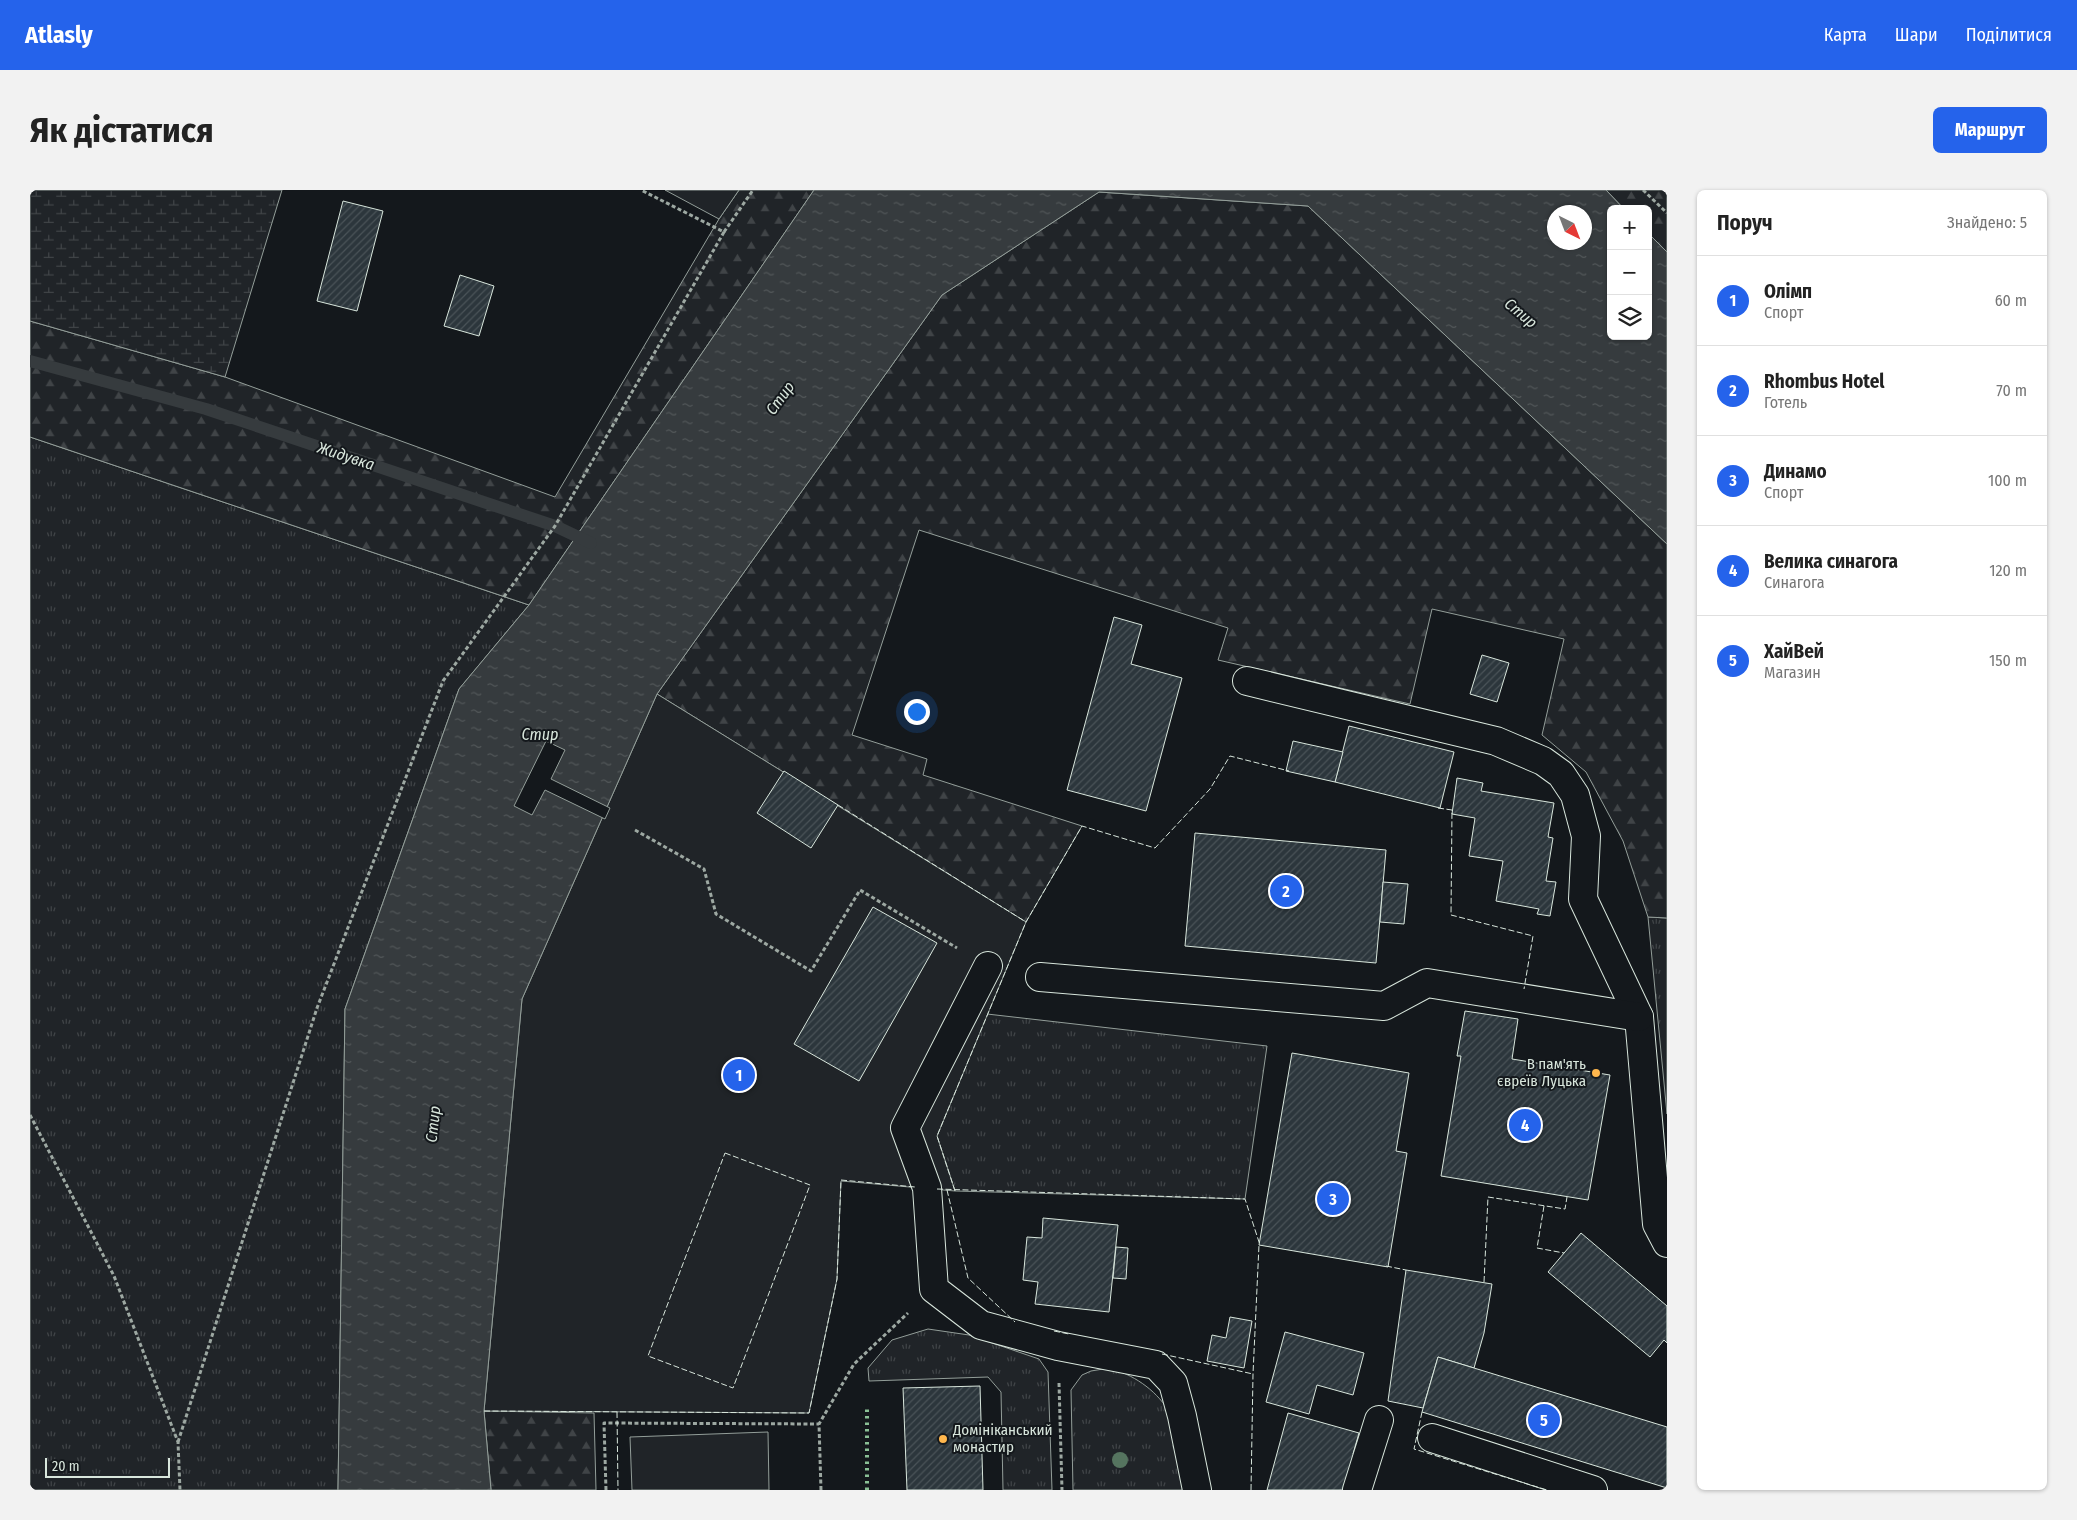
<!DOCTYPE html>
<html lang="uk">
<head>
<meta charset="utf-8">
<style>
	:root { --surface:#fff; --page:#f2f2f2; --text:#222; --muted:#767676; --line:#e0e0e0; --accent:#2563eb }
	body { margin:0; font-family:"Fira Sans Condensed",sans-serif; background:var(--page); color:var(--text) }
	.controls { position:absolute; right:15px; top:15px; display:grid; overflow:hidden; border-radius:8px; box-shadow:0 1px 4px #0004 }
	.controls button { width:45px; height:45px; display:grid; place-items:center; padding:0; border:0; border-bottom:1px solid var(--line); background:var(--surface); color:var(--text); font:25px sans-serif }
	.compass { position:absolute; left:1517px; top:15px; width:45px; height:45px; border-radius:50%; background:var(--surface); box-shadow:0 1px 4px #0004; rotate:138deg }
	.scale { position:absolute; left:15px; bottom:12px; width:125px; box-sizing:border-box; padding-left:5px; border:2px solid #d8e6dc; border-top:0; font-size:14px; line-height:18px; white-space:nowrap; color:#d8e6dc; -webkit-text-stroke:4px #14181c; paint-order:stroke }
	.you { position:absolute; left:886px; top:521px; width:18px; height:18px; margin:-12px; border:4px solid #fff; border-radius:50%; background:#1a73e8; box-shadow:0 0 0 8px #1a73e833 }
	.badge { display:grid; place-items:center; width:32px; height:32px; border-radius:50%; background:var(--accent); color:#fff; font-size:16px; font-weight:700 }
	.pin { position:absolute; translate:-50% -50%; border:2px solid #fff; box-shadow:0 1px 5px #0006 }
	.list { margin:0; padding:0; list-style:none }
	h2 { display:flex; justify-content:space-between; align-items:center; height:65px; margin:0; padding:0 20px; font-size:21px }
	h2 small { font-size:16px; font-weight:400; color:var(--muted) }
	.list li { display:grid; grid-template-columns:32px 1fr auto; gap:15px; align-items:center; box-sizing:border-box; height:90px; padding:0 20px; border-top:1px solid var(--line) }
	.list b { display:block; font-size:19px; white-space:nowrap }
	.list p { margin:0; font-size:16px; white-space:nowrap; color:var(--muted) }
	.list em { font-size:16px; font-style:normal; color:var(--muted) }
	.icon { flex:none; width:28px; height:28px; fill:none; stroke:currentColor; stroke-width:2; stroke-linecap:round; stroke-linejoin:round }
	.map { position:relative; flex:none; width:1637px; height:1300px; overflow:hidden; border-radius:8px }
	header { display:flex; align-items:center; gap:30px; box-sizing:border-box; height:70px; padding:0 25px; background:var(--accent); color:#fff }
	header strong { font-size:24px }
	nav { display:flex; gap:28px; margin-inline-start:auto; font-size:18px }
	.intro { display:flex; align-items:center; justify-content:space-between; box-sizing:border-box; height:120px; padding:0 30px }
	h1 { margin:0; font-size:35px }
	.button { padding:12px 22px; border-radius:8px; background:var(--accent); color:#fff; font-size:18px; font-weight:700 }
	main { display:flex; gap:30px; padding:0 30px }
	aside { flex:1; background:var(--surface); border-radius:8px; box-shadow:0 1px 4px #0004 }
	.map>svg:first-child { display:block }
	.grass { fill:url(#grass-tufts); stroke:#939e99 }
	.forest { fill:url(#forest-firs); stroke:#939e99 }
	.wetland { fill:url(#wetland-marsh); stroke:#939e99 }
	.green { fill:#202428; stroke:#939e99 }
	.water { fill:url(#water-ripples); stroke:#939e99; fill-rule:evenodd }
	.pier { fill:#14181c; stroke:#939e99 }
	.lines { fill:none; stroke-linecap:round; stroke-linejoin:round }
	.stream { stroke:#363b3e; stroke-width:12 }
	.building { fill:url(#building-hatch); stroke:#d8e6dc }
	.minor-casing { stroke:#d8e6dc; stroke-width:30 }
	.path { stroke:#9da8a2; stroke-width:3; stroke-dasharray:4 2.5; stroke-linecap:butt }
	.minor { stroke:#14181c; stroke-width:28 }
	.hedge { stroke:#8ac095; stroke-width:4; stroke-dasharray:2.5 4; stroke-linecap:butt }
	.fence { stroke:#d8e6dc; stroke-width:1; stroke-dasharray:6 2.5; stroke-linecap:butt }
	.tree { fill:#55745f }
	.poi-dot { fill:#ffb74d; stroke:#14181c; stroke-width:2 }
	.labels { text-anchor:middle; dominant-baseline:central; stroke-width:4; stroke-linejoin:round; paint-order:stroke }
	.poi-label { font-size:15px; fill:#d8e6dc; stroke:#14181c; text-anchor:end }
	.water-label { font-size:16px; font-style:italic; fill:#d8e6dc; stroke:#14181c }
</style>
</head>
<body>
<header>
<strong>Atlasly</strong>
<nav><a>Карта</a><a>Шари</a><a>Поділитися</a></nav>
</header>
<div class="intro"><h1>Як дістатися</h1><a class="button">Маршрут</a></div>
<main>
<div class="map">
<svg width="1637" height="1300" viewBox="0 0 1637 1300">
	<defs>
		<pattern id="grass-tufts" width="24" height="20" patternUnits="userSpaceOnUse" patternTransform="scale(1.25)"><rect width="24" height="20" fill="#202428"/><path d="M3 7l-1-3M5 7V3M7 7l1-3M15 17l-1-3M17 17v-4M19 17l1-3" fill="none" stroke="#404447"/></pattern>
		<pattern id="forest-firs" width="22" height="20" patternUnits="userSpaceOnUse" patternTransform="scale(1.25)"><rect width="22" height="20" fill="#202428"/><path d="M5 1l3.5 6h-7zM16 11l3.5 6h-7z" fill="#404447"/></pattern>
		<pattern id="wetland-marsh" width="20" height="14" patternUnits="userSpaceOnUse" patternTransform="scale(1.25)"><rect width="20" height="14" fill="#202428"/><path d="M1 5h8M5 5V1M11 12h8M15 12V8" fill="none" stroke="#404447"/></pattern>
		<pattern id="water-ripples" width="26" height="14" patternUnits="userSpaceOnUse" patternTransform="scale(1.25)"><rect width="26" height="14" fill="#363b3e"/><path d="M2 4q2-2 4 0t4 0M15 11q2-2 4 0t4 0" fill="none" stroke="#525759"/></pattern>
		<pattern id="building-hatch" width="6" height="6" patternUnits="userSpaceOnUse" patternTransform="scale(1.25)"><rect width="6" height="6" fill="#2c363c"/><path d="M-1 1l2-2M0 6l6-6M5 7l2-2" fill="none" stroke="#4a5358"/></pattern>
	</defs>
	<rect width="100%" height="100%" fill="#14181c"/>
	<g class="grass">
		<path d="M0,247L499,415L429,499L315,819L308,1300H0Z"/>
		<path d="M1618,727L1637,728V924Z"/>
		<path d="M957,824L1237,856L1215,1009L925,1001L907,946Z"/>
		<path d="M898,1139L939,1145L1009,1169L1018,1182L1022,1300H973L971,1202L958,1187L839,1191L838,1178L862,1150Z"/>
		<path d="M1079,1178C1102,1184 1125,1199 1138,1220L1157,1300H1043L1041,1200L1052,1185L1061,1181Z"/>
	</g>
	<g class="forest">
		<path d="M709,0H784L499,415L0,247V131L195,187L525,307L689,29Z"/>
		<path d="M1576,0H1637V62L1618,43V19H1594Z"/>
		<path d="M1069,2L1278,16L1637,354V728L1618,727L1593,651L1556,582L1512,545L1534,449L1402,419L1380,514L1188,470L1198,438L889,340L822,545L897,569L893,585L1052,636L996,732L627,504L912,105Z"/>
		<path d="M454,1221L564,1223L566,1300H461Z"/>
	</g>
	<path class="wetland" d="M0,0H252L195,187L0,131Z"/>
	<g class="green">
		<path d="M635,0H709L689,29Z"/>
		<path d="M627,504L996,732L907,946L925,1001L811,991L807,1089L779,1223L454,1221L492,809Z"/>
		<path d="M738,1242L739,1300H602L600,1247Z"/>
	</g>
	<path class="water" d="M784,0H1576L1594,19H1581V146H1618V43L1637,62V354L1278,16L1069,2L912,105L627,504L492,809L454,1221L461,1300H308L315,819L429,499L499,415ZM1524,22H1554V52H1524Z"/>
	<path class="pier" d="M516,551L535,560L521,589L580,618L575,629L515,600L502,625L484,616Z"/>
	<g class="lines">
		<path class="stream" d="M0,171L176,219L525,336L561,353"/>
	</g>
	<g class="building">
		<path d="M313,11L353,21L327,121L287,111Z"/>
		<path d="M430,85L464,96L449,146L414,136Z"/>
		<path d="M1084,427L1112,435L1101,474L1152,488L1116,621L1037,600Z"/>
		<path d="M1452,465L1479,473L1467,512L1440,504Z"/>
		<path d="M1319,536L1424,562L1410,618L1305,592Z"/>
		<path d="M1263,551L1313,562L1305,592L1256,581Z"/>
		<path d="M754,581L808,615L781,658L727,623Z"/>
		<path d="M1427,588L1453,593L1451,601L1524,613L1518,647L1523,648L1516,691L1526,692L1520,726L1507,724L1509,719L1466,711L1473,671L1439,666L1445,628L1422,624Z"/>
		<path d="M1165,643L1356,660L1346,773L1155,756Z"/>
		<path d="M1353,692L1378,694L1374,734L1350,732Z"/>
		<path d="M843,717L907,753L829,891L764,854Z"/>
		<path d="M1435,821L1488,829L1482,869L1580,885L1558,1010L1411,986L1431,866H1427Z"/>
		<path d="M1262,863L1379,883L1366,961L1377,963L1358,1077L1229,1055Z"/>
		<path d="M1013,1028L1088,1035L1079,1122L1005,1114L1008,1092L993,1090L997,1047L1012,1048Z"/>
		<path d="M1551,1043L1637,1116V1153L1634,1150L1620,1167L1518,1082Z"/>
		<path d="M1086,1057L1098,1058L1096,1089L1083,1088Z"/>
		<path d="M1376,1080L1462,1094L1454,1143L1444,1178L1408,1167L1393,1218L1358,1211Z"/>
		<path d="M1200,1127L1222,1131L1214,1178L1177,1171L1182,1145L1196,1148Z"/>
		<path d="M1255,1142L1334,1163L1323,1205L1287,1195L1279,1224L1236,1212Z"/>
		<path d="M1408,1167L1637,1237V1298L1392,1222Z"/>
		<path d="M950,1196L953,1300H877L873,1198Z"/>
		<path d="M1258,1223L1329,1243L1323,1264L1329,1265L1319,1300H1237Z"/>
	</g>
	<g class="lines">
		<defs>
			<g id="minor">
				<path d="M1217,491L1466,551L1513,571L1531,584L1545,605L1556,646L1553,709L1609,827L1627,1034L1637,1053"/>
				<path d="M958,776L875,938L897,998L904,1099L951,1135L1028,1156L1126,1175L1143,1193L1152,1226L1167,1300"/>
				<path d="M1010,787L1354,816L1397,793L1609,827"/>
				<path d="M1402,1248L1563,1300"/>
				<path d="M1327,1300L1349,1230"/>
			</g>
		</defs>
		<use href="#minor" class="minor-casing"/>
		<g class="path">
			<path d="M1613,0L1637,23"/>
			<path d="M694,42L723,0"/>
			<path d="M605,640L674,679L686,724L781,781L830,700L927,758"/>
			<path d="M0,925L84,1086L148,1252L150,1300"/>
			<path d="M1029,1193L1032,1300"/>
			<path d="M148,1252L287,818L413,491L525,336L694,42L611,0"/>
			<path d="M576,1300L574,1233L789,1234"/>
			<path d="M791,1300L789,1234L824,1174L878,1123"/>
		</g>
		<use href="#minor" class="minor"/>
		<path class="hedge" d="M837,1300V1218"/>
		<g class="fence">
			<path d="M808,615L996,732"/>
			<path d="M1408,618L1422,620L1421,725L1503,746L1494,799"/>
			<path d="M695,963L780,995L703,1198L618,1166Z"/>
			<path d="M907,999L1215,1009L1230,1055"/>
			<path d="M917,1000L938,1088L985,1132"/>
			<path d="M925,1001L907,946L996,732L1052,636L1125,658L1180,599L1200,566L1259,581"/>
			<path d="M1514,1016L1507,1058L1534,1063"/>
			<path d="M1356,1076L1376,1080"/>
			<path d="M1454,1092L1458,1007L1535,1019L1537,1007"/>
			<path d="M1024,1141L1039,1144"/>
			<path d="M1132,1164L1223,1184"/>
			<path d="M454,1221L779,1223L807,1089L811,990L885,997"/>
			<path d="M587,1222L588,1300"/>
			<path d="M1392,1222L1384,1259L1517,1300"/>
			<path d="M1221,1300L1223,1184L1229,1055"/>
		</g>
	</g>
	<circle class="tree" cx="1090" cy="1270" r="8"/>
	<g class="poi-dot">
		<circle cx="1566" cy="883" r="5"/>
		<circle cx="913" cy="1249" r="5"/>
	</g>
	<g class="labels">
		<g class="poi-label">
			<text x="1556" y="874">В пам'ять<tspan x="1556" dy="17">євреїв Луцька</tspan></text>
			<text x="923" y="1240" text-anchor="start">Домініканський<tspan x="923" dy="17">монастир</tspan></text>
		</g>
		<g class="water-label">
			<text transform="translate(1491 123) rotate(40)">Стир</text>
			<text transform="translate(750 208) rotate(-54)">Стир</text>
			<text transform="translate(316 266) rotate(18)">Жидувка</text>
			<text x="510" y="544">Стир</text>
			<text transform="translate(403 934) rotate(-84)">Стир</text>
		</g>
	</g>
</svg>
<div class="controls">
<button>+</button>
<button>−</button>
<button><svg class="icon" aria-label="layers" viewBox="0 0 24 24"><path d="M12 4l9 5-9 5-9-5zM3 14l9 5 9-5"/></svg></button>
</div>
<svg class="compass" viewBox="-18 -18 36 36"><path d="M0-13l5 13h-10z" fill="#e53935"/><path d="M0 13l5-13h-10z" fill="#767676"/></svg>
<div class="scale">20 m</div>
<div class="you"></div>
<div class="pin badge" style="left:709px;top:885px">1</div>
<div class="pin badge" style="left:1256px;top:701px">2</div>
<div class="pin badge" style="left:1303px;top:1009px">3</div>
<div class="pin badge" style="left:1495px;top:935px">4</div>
<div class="pin badge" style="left:1514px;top:1230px">5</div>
</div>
<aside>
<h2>Поруч<small>Знайдено: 5</small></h2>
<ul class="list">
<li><span class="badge">1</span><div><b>Олімп</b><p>Спорт</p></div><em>60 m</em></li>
<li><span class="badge">2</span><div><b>Rhombus Hotel</b><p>Готель</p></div><em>70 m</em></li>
<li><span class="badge">3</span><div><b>Динамо</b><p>Спорт</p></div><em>100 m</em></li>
<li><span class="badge">4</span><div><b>Велика синагога</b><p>Синагога</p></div><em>120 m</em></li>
<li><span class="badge">5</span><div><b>ХайВей</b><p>Магазин</p></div><em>150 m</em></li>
</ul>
</aside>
</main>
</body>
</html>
